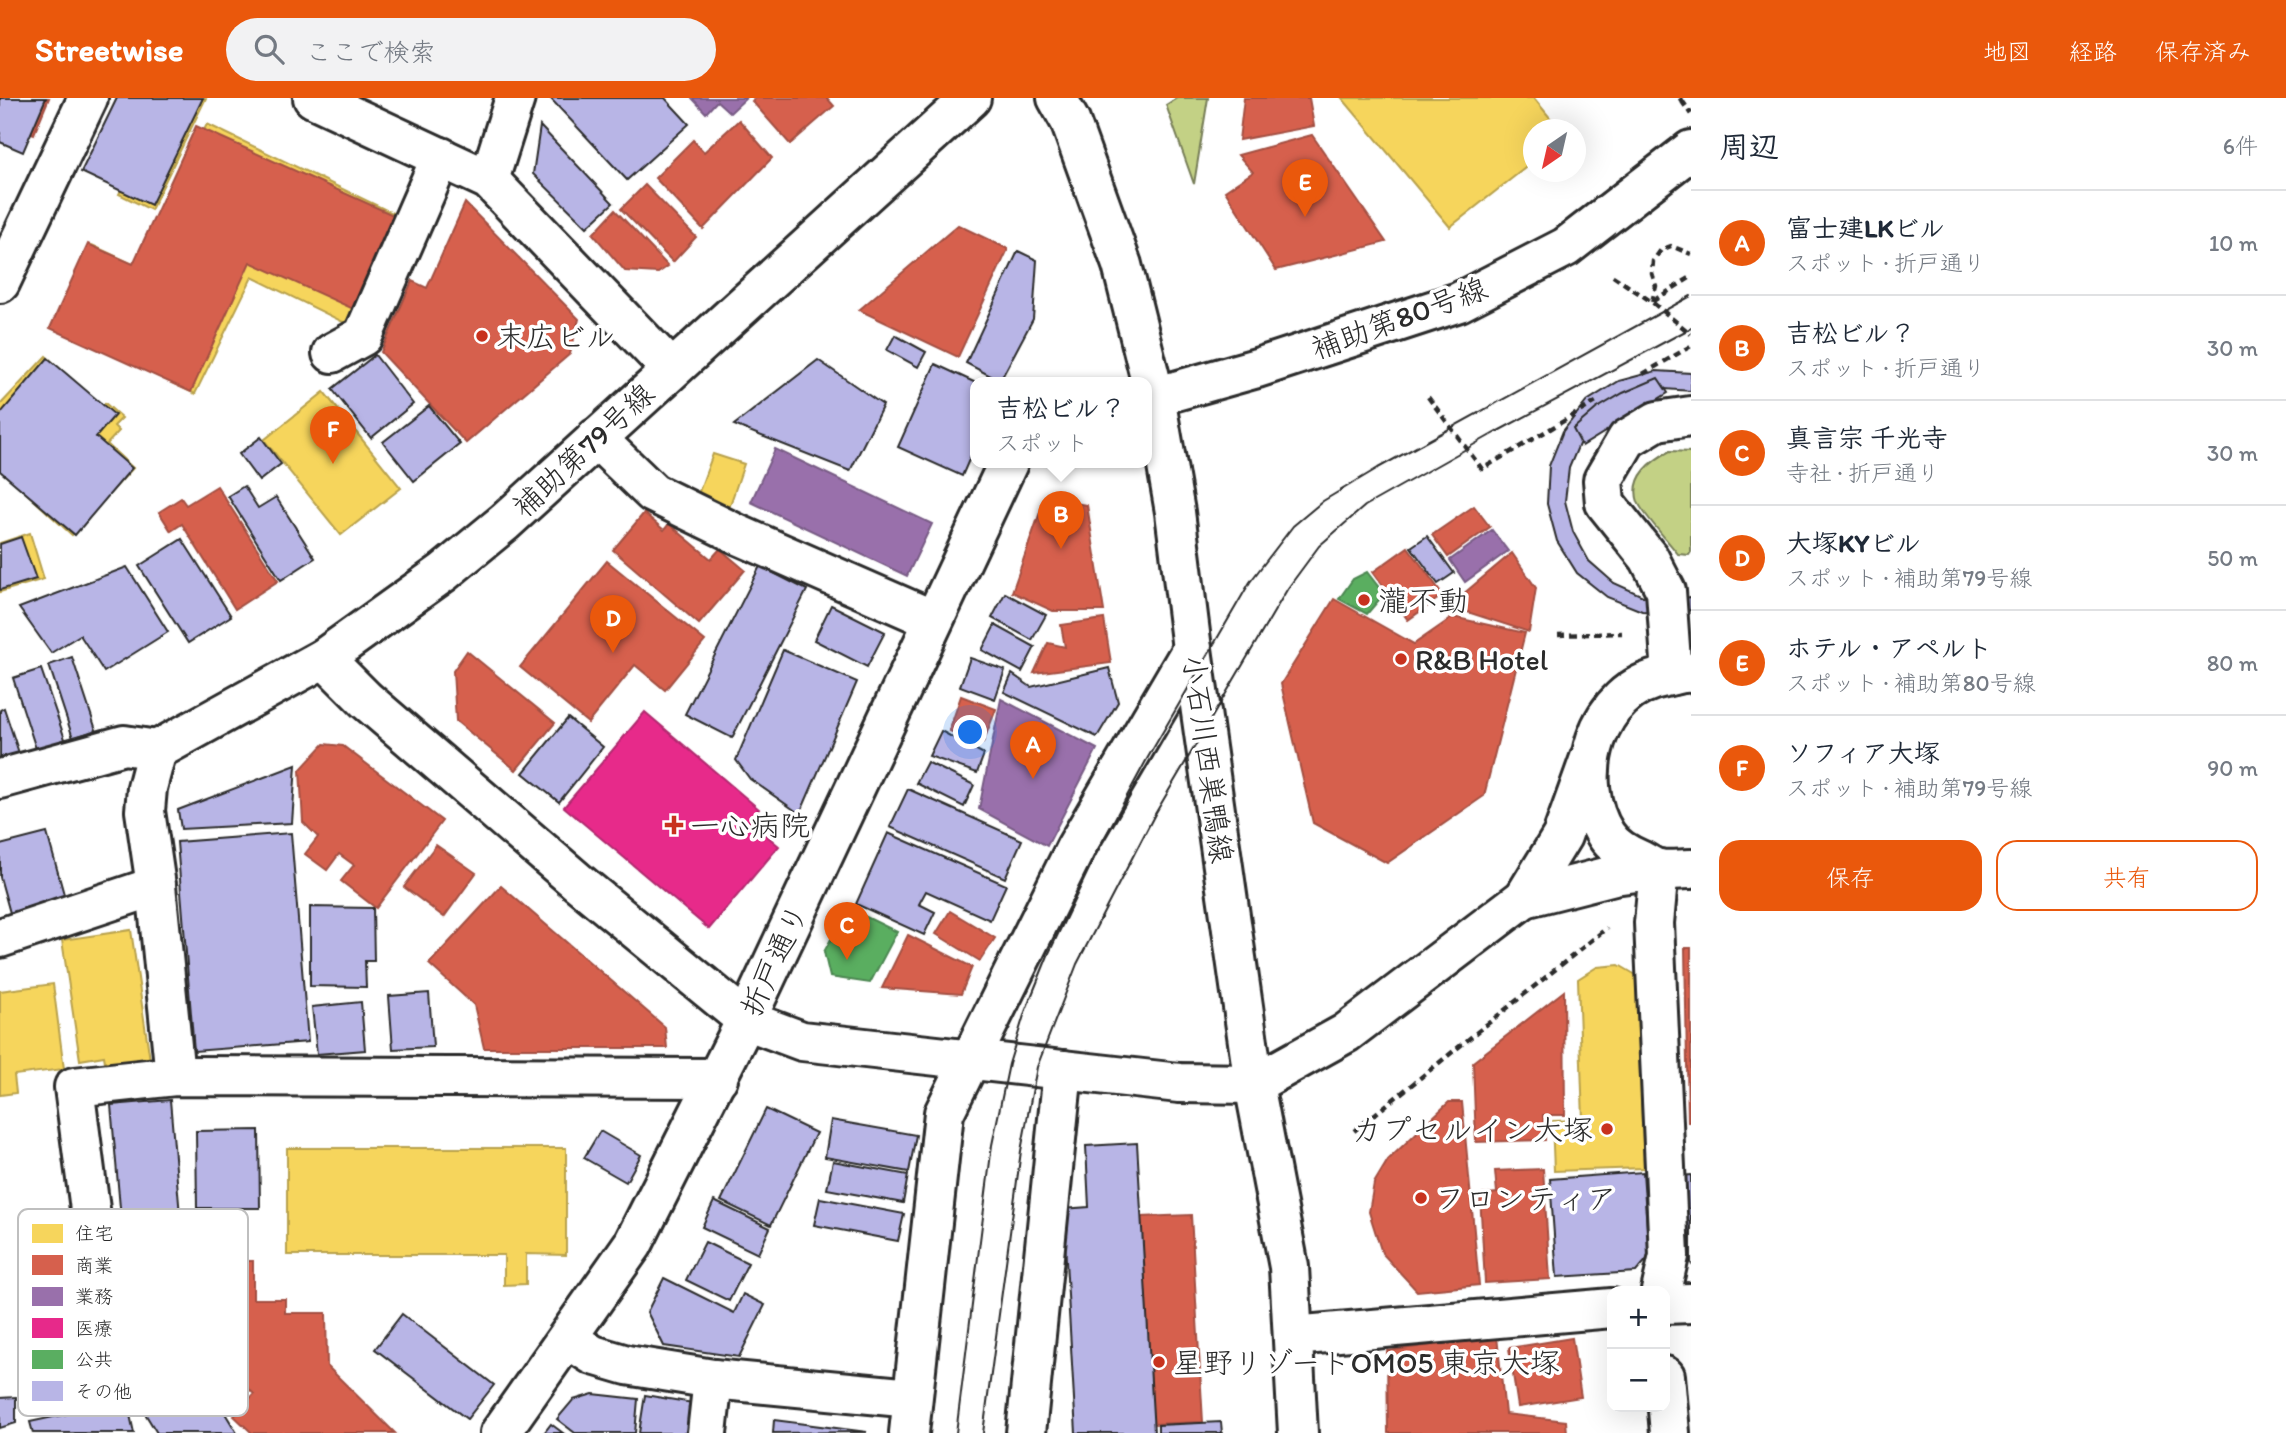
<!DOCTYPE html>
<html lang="ja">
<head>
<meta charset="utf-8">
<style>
	:root { --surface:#fff; --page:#f2f2f3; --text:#1f2937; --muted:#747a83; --line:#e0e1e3; --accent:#ea580c }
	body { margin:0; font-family:Itim,"Klee One",sans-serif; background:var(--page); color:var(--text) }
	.controls { position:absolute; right:21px; bottom:21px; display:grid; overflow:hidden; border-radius:14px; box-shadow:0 7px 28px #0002 }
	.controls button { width:63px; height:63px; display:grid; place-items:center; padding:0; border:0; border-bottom:2px solid var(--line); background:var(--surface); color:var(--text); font:35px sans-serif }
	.compass { position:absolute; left:1523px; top:21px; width:63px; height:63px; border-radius:50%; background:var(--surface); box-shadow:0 7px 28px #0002; rotate:214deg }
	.you { position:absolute; left:971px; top:635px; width:24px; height:24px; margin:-18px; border:5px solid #fff; border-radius:50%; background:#1a73e8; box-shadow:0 0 0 10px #1a73e833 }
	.badge { display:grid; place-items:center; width:46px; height:46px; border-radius:50%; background:var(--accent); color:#fff; font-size:23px; font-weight:700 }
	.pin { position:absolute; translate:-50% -58px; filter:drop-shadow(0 2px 4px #0008) }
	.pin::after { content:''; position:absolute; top:37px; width:24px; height:21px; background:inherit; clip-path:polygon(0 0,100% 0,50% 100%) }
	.popup { position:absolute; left:970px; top:279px; width:182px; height:91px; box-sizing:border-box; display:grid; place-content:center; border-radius:14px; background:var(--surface); filter:drop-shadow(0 2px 5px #0005); font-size:23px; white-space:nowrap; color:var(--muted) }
	.popup b { font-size:26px; color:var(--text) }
	.popup::after { content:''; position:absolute; left:50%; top:100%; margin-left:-14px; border:14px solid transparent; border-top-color:var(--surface) }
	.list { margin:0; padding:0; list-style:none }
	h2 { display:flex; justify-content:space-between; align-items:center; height:91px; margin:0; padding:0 28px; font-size:30px }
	h2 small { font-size:23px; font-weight:400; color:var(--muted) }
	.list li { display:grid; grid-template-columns:46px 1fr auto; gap:21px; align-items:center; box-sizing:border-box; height:105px; padding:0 28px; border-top:2px solid var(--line) }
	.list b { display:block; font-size:26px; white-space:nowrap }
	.list p { margin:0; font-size:23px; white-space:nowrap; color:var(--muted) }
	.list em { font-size:23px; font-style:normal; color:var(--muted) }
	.actions { display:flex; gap:14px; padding:21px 28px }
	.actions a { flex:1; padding:16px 0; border:2px solid var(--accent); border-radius:21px; text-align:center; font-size:24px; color:var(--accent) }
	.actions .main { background:var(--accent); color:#fff }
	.icon { flex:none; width:38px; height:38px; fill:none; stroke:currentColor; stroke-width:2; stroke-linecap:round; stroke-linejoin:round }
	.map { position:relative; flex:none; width:1691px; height:1335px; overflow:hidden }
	header { display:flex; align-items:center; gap:42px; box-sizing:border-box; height:98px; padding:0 35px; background:var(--accent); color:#fff }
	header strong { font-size:33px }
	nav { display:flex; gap:38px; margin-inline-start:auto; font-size:24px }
	.search { width:490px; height:63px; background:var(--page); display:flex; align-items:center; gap:18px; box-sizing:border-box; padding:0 24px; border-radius:38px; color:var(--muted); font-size:26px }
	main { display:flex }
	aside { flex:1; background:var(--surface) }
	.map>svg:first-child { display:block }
	.green { fill:#c3d185; stroke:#777e58; stroke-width:2 }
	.homes { fill:#f6d55c; stroke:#b9a24d; stroke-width:2 }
	.shops { fill:#d6604d; stroke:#a35043; stroke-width:2 }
	.offices { fill:#9970ab; stroke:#785b85; stroke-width:2 }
	.health { fill:#e7298a; stroke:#af2a6e; stroke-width:2 }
	.public { fill:#5aae61; stroke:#4c8751; stroke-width:2 }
	.building { fill:#b8b5e6; stroke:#2b2b2b; stroke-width:2 }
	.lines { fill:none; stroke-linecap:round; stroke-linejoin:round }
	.minor-casing { stroke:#2b2b2b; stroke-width:44 }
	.major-casing { stroke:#2b2b2b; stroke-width:44 }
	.path { stroke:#2b2b2b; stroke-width:4.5; stroke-dasharray:7 5; stroke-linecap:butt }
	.minor { stroke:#fff; stroke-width:38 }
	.major { stroke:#fff; stroke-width:38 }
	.tram { stroke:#2b2b2b; stroke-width:2 }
	.rail { stroke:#2b2b2b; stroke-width:5; stroke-dasharray:10 5; stroke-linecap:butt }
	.poi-dot { fill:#c8321e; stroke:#fff; stroke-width:2.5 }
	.labels { text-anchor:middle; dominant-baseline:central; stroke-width:7; stroke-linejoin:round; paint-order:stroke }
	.street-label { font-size:30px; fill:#2b2b2b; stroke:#fff }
	.poi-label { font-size:30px; fill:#2b2b2b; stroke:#fff; text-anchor:start }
	.key { fill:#fff; stroke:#bfbfbf; stroke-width:2 }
	.key-label { font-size:19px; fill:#2b2b2b }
</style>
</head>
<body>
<header>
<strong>Streetwise</strong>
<div class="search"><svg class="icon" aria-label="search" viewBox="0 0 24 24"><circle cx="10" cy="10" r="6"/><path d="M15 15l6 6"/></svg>ここで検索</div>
<nav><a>地図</a><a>経路</a><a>保存済み</a></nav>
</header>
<main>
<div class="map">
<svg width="1691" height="1335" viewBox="0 0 1691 1335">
	<rect width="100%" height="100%" fill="#fff"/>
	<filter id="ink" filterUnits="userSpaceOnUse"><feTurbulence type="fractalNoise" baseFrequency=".0143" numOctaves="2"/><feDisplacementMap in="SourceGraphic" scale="14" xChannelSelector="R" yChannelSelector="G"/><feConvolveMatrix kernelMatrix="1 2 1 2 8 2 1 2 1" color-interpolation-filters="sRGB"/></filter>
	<g filter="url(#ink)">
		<g class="green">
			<path d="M1177,0H1208L1194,86L1166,7Z"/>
			<path d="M1670,353L1691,354V454L1689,457L1678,456C1669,444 1642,415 1638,404C1630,379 1651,363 1670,353Z"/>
		</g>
		<g class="homes">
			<path d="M119,0H206L151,112L119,96L125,84L87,65Z"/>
			<path d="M1342,0H1534L1560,32H1534V63L1450,129Z"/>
			<path d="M207,26L405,121L353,229L252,179L195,296L52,228L92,147L137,168Z"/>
			<path d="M46,258L102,309L105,305L122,320L114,328L119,333L107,346L133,370L72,437L0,371V307Z"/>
			<path d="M324,294L401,390L341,437L264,342Z"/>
			<path d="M713,356L744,366L729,410L697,399Z"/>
			<path d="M30,435L44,481L0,494V445Z"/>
			<path d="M131,832L151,969L107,975L104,958L80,962L62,842Z"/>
			<path d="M1619,867L1636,877L1644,1070L1554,1073L1552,1023L1583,1022L1578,881L1597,869Z"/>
			<path d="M53,886L64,971L14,977L16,995L0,997V893Z"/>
			<path d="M287,1050H566V1157L526,1156V1186L504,1187V1157H287Z"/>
		</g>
		<g class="shops">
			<path d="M0,0H49L34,36L24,32L17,48L0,40Z"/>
			<path d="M755,0H827L834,8L790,46L752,3Z"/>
			<path d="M1244,0H1309L1314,28L1239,42Z"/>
			<path d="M739,22L772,60L703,131L655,80L693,42L704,54Z"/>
			<path d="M196,28L402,121L360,214L250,164L191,294L50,230L88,146L133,166Z"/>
			<path d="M1312,37L1386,144L1276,172L1225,93L1253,74L1238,57Z"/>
			<path d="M645,87L696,139L673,164L621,111Z"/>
			<path d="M465,105L579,221L570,256L466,345L381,254L412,183L427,190Z"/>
			<path d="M615,112L668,168L658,175L625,173L593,136Z"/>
			<path d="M958,127L1008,151L958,259L859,212Z"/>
			<path d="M217,388L278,483L235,511L182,426L171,433L159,414L181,400L186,407Z"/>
			<path d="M1045,400L1087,407L1104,513H1053L1012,494Z"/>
			<path d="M1474,408L1490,429L1448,459L1432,437Z"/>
			<path d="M644,415L664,432L669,426L711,461L720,451L745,472L699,526L613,452Z"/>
			<path d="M1408,449L1443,497L1408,522L1373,474Z"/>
			<path d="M1512,455L1536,490L1529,534L1461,512L1456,502Z"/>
			<path d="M607,463L705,543L665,592L635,567L588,625L520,569Z"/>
			<path d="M1334,501L1414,546L1453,519L1525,535L1484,698L1387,765L1313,725L1281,586Z"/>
			<path d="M1104,521L1111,565L1034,575L1048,545L1065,549L1061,527Z"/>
			<path d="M467,553L555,625L516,672L456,623L453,573Z"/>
			<path d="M961,598L996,611L983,645L949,633Z"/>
			<path d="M324,646L343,648L442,723L376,810L341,783L354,767L339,756L327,772L305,756L318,739L303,724L300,672Z"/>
			<path d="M436,747L476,775L444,819L404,789Z"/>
			<path d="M501,788L665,929L667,950H484L474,907L429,866Z"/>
			<path d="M950,813L995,840L980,863L936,836Z"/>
			<path d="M908,837L972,869L961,896L882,890Z"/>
			<path d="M1685,850H1691V1024H1688Z"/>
			<path d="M1564,893L1565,1017H1543L1545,1042L1476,1044L1473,964Z"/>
			<path d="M1449,1004H1462L1479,1187L1417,1193L1382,1155L1369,1114L1374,1085L1388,1062Z"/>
			<path d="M1543,1071L1550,1181L1485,1185L1480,1097L1497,1095L1495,1073Z"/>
			<path d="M1191,1117L1203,1324L1153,1326L1141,1119Z"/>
			<path d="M215,1163H253V1201H285V1215H326L327,1268L395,1335H252L234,1318L254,1296L228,1270L227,1208H216Z"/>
			<path d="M1497,1238L1505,1316L1566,1323L1567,1335H1388L1387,1253Z"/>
			<path d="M1572,1240L1581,1299L1518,1309L1509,1250Z"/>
		</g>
		<g class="offices">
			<path d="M692,0H746L730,15L717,3L706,15Z"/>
			<path d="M775,351L932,426L907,478L751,404Z"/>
			<path d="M1492,432L1508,453L1465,484L1450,462Z"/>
			<path d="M1001,601L1097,651L1047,748L979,711Z"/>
		</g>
		<path class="health" d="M645,614L759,711L749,723L779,748L709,831L564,709Z"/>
		<g class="public">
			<path d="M1367,474L1384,496L1367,516L1339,501L1353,481Z"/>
			<path d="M848,810L897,834L870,885L830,879L824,854Z"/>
		</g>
		<g class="building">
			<path d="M0,0H46L23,54L0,44Z"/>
			<path d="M117,0H203L151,107L81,74Z"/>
			<path d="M550,0H665L689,26L627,82Z"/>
			<path d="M540,28L613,105L587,129L533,76Z"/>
			<path d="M1018,153L1037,162L1033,221L1000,283L966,265Z"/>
			<path d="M895,237L926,254L918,269L887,252Z"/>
			<path d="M375,257L413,306L371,340L332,291Z"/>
			<path d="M48,260L115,317L96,339L132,370L75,437L0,373V316Z"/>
			<path d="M818,262L883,307L850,373L734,327Z"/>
			<path d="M935,266L976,285L975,348L962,378L898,349Z"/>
			<path d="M1656,273L1691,275V293L1665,291L1633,298L1604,315L1582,339L1569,370L1565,403L1573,434L1589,463L1614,485L1645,499L1678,501L1691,499V512L1680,515L1642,513L1607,499L1577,475L1557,443L1547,406L1549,368L1563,333L1587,303L1619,283Z"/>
			<path d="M1658,280L1668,295L1582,348L1573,331L1596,311L1623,295Z"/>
			<path d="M429,308L460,346L414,383L383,344Z"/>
			<path d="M261,339L281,366L259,383L239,356Z"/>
			<path d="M244,388L258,410L276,399L315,460L281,482L228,398Z"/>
			<path d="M1427,438L1454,475L1438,486L1411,449Z"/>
			<path d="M21,439L36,481L0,492V446Z"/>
			<path d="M182,441L231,518L188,545L139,468Z"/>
			<path d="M760,468L807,492L732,640L685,616Z"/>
			<path d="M127,469L168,534L104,574L80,537L51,555L19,510Z"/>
			<path d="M1005,495L1046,517L1032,542L992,520Z"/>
			<path d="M831,507L885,534L867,569L814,542Z"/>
			<path d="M995,527L1035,549L1022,574L982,552Z"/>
			<path d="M783,552L857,584L800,716L750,681L736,662Z"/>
			<path d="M72,559L96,632L73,640L49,567Z"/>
			<path d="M970,560L1005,572L995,601L960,588Z"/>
			<path d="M1109,570L1118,604L1097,639L1004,594L1012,576L1031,589Z"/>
			<path d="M41,571L67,647L38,657L13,580Z"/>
			<path d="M4,610L19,655L0,661V612Z"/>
			<path d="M568,620L603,649L559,704L523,675Z"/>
			<path d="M941,633L984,656L977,675L929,658Z"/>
			<path d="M927,664L974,687L964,709L916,685Z"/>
			<path d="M296,667L292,725L181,731L178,712Z"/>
			<path d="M908,691L1022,742L1005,780L890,729Z"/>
			<path d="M47,735L65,800L10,815L0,779V747Z"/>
			<path d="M291,735L308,944L194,953L177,744Z"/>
			<path d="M888,735L1006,787L990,822L926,793L919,806L935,814L924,837L856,806Z"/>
			<path d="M310,809L373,810L374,863H365L366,889L310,888Z"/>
			<path d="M429,895L433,949L393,951L389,898Z"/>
			<path d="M361,904L365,952L317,956L312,909Z"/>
			<path d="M170,1002L182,1140L123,1144L111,1007Z"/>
			<path d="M766,1011L816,1035L771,1127L721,1103Z"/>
			<path d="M831,1022L916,1037L909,1074L825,1059Z"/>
			<path d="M259,1032L260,1110H197L196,1033Z"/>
			<path d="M600,1033L641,1057L626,1084L584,1060Z"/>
			<path d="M1137,1045L1154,1335H1076L1063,1111L1089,1109L1086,1048Z"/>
			<path d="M833,1063L908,1077L903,1105L827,1091Z"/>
			<path d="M1643,1074L1649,1159L1636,1174L1557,1179L1550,1081Z"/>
			<path d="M1691,1077V1165L1687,1158L1680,1078Z"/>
			<path d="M820,1100L904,1116L898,1143L814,1127Z"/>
			<path d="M714,1103L770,1130L758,1156L702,1129Z"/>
			<path d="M705,1144L748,1165L729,1203L686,1182Z"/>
			<path d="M80,1160L89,1259L53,1262L44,1164Z"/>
			<path d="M173,1164L177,1212L106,1218L102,1169Z"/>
			<path d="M664,1180L734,1215L743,1196L765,1207L739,1259L664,1248L647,1214Z"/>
			<path d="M402,1216L494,1287L467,1321L375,1251Z"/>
			<path d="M184,1221L189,1268L116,1274L111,1227Z"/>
			<path d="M102,1264L104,1284L70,1287L68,1266Z"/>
			<path d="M206,1284L237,1335H157L138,1304L168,1285L178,1301Z"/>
			<path d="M593,1296L638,1301L635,1335H575L557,1321L573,1302Z"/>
			<path d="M645,1297L693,1305L689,1335H639Z"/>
			<path d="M16,1299V1325L0,1330V1300Z"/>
			<path d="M127,1303L134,1335H33L30,1324Z"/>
			<path d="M774,1322L867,1334L773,1335Z"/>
			<path d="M1221,1324L1222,1335H1158V1327Z"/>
			<path d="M551,1326L563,1335H544Z"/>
		</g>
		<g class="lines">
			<defs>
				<g id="minor">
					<path d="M313,0L489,82L671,271"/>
					<path d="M489,82L515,0"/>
					<path d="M0,185L88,0"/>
					<path d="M332,255L363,238L441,59"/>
					<path d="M1147,301L1257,270L1459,204L1566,149L1691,52"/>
					<path d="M596,340L653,395L739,437L933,522"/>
					<path d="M324,560L366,602L579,785L746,922L802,943L1179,985L1254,986L1346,935L1524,800L1562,738L1590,660"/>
					<path d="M1691,575C1682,574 1674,577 1665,579C1595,591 1570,681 1606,737C1613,748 1628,757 1640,762C1646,765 1653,770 1659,771C1668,773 1681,771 1691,771"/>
					<path d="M1672,577L1666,493L1649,460L1605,405L1603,382L1627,341L1657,323L1691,318"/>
					<path d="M157,652L324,560L444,474L505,424L971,0"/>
					<path d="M157,652L147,690L145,713L156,788L175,978"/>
					<path d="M0,681L124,647L157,652"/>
					<path d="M1524,800L1614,777L1659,771L1654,825L1669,1158L1661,1193"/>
					<path d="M0,840L156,788"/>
					<path d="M94,1142L74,989L175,978L718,980"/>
					<path d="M1665,1206L1691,1205"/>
					<path d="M1293,1238L1612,1210"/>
					<path d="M568,1241L593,1257L627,1267L713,1281L912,1300"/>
					<path d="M1665,1278L1670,1335"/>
					<path d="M500,1335L633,1146L746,922L1008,365"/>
					<path d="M707,1335L713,1281"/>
					<path d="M909,1335L944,1015L1076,749L1192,551"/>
					<path d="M1026,1335L1063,972"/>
				</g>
				<path id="major" d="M1057,0L1070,23L1122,167L1155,299L1175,414L1192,551L1254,986L1289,1169L1298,1335"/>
			</defs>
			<use href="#minor" class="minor-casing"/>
			<use href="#major" class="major-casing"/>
			<g class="path">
				<path d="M1613,178L1652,204L1691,236"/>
				<path d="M1653,203L1691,179"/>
				<path d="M1652,204L1656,188L1652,176L1653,163L1661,152L1671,148L1691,156"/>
				<path d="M1643,276L1691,248"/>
				<path d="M1428,299L1482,371L1596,304"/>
				<path d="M1558,537L1622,535"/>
				<path d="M1354,1033L1607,830"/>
			</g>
			<use href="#minor" class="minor"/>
			<use href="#major" class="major"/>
			<g class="tram">
				<path d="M956,1335L992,1047L1009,966L1025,914L1049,855L1099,750L1147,661L1250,484L1293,428L1323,403L1378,370L1691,198"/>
				<path d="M983,1335L1021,1053L1037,969L1077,866L1155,716L1288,490L1319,448L1365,408L1498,333L1691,230"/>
			</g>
			<path class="rail" d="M1680,0L1691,16"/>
		</g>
	</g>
	<g class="poi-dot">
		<circle cx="482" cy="238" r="7"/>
		<circle cx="1364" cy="502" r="7"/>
		<circle cx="1401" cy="561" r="7"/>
		<path d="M670.5 716.5h7v7h7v7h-7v7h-7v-7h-7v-7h7z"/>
		<circle cx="1607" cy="1031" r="7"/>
		<circle cx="1421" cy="1100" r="7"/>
		<circle cx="1159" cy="1264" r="7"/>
	</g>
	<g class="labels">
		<g class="street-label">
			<text transform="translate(1399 220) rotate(-20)">補助第80号線</text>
			<text transform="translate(583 352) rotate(-43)">補助第79号線</text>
			<text transform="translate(1208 661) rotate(82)">小石川西巣鴨線</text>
			<text transform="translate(774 862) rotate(-65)">折戸通り</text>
		</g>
		<g class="poi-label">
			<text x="496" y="238">末広ビル</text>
			<text x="1378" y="502">瀧不動</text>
			<text x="1415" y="561">R&amp;B Hotel</text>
			<text x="690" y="727">一心病院</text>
			<text x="1593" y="1031" text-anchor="end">カプセルイン大塚</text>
			<text x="1435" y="1100">フロンティア</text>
			<text x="1173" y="1264">星野リゾートOMO5 東京大塚</text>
		</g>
	</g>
	<rect x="18" y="1111" width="230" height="207" rx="10" class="key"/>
	<rect x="32" y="1126" width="31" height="19" fill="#f6d55c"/>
	<rect x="32" y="1157" width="31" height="20" fill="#d6604d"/>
	<rect x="32" y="1189" width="31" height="19" fill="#9970ab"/>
	<rect x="32" y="1220" width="31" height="20" fill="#e7298a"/>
	<rect x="32" y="1252" width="31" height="19" fill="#5aae61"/>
	<rect x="32" y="1283" width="31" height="20" fill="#b8b5e6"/>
	<g class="key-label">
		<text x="75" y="1142">住宅</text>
		<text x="75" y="1174">商業</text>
		<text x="75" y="1205">業務</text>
		<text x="75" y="1237">医療</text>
		<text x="75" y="1268">公共</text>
		<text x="75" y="1300">その他</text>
	</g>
</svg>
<div class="controls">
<button>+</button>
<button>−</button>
</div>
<svg class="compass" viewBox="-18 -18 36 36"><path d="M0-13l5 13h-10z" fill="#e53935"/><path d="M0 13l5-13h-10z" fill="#747a83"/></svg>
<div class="you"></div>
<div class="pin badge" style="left:1033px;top:681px">A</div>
<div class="pin badge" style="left:1061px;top:451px">B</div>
<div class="popup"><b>吉松ビル？</b>スポット</div>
<div class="pin badge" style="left:847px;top:862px">C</div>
<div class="pin badge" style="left:613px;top:555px">D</div>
<div class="pin badge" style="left:1305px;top:119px">E</div>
<div class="pin badge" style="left:333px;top:366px">F</div>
</div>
<aside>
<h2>周辺<small>6件</small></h2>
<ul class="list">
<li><span class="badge">A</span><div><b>富士建LKビル</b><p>スポット · 折戸通り</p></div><em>10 m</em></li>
<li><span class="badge">B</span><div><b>吉松ビル？</b><p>スポット · 折戸通り</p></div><em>30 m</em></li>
<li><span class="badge">C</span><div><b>真言宗 千光寺</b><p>寺社 · 折戸通り</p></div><em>30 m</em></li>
<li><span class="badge">D</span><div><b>大塚KYビル</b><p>スポット · 補助第79号線</p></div><em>50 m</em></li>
<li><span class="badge">E</span><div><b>ホテル・アペルト</b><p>スポット · 補助第80号線</p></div><em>80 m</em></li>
<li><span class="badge">F</span><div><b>ソフィア大塚</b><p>スポット · 補助第79号線</p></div><em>90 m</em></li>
</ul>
<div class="actions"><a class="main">保存</a><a>共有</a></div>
</aside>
</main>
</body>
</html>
